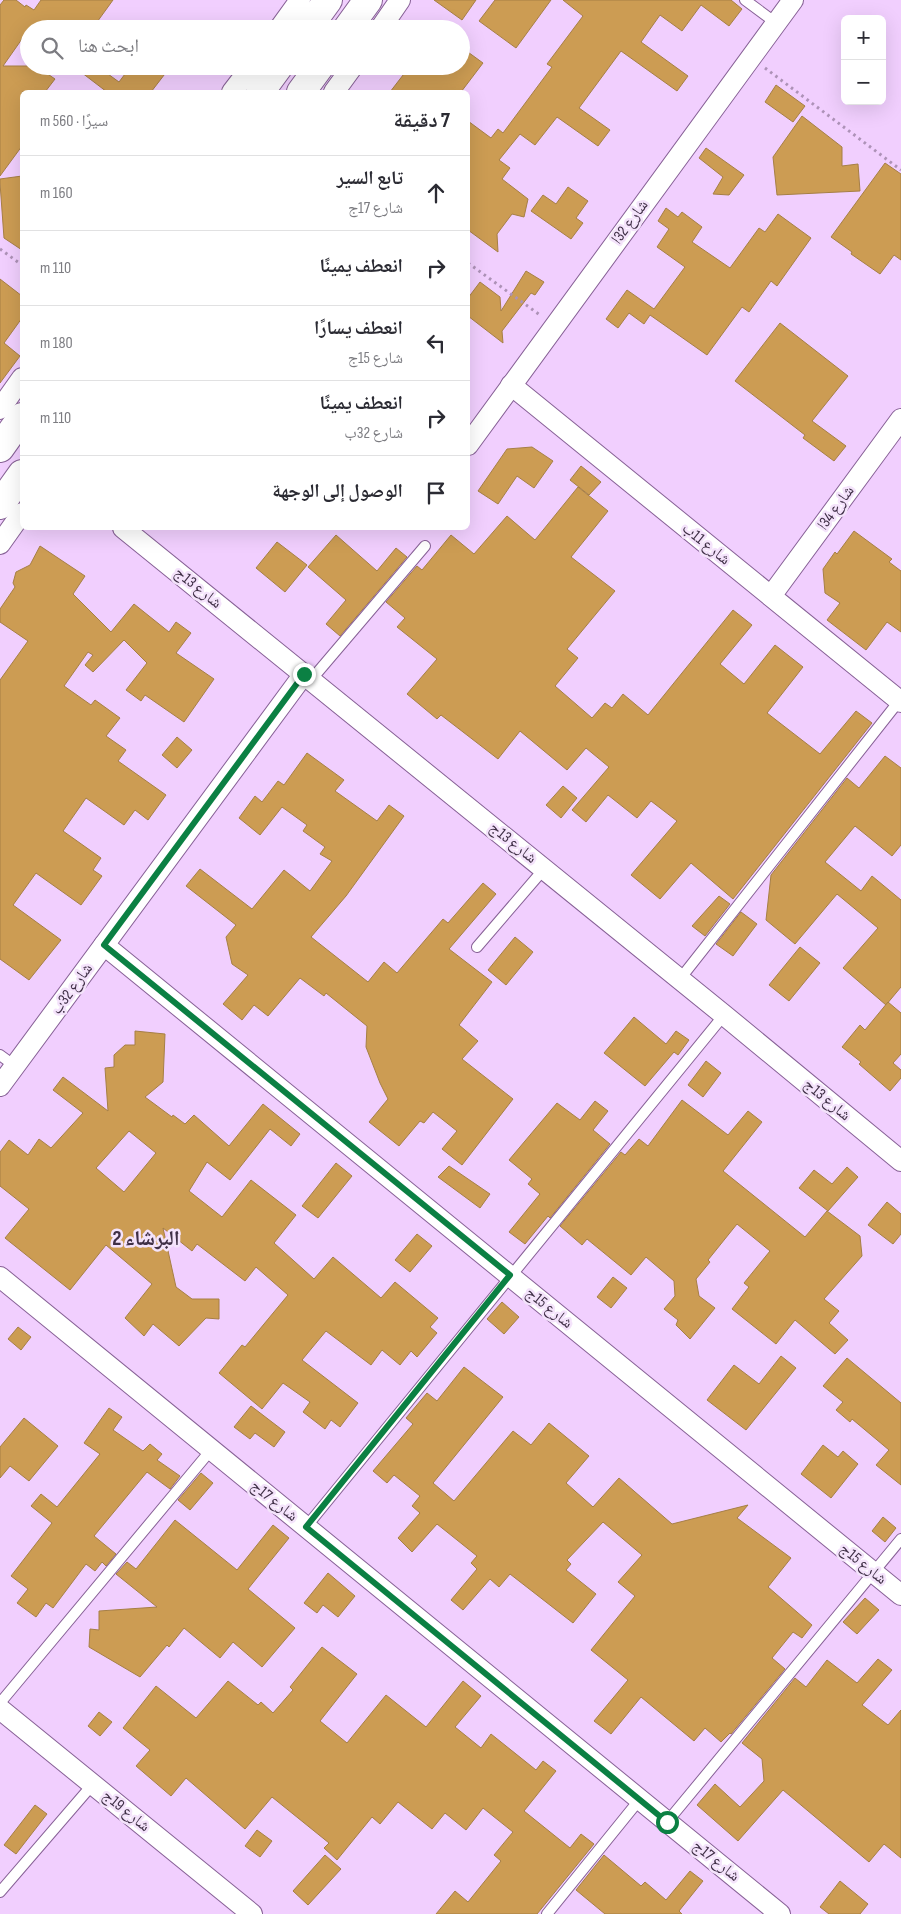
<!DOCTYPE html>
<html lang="ar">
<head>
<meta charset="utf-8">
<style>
	:root { --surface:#fff; --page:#f7f7f7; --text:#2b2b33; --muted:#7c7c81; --line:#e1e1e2 }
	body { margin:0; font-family:"Sofia Sans Condensed","Noto Naskh Arabic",sans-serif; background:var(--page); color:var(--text); direction:rtl }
	.controls { position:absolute; right:15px; top:15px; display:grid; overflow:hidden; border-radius:8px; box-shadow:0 5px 20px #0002 }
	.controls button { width:45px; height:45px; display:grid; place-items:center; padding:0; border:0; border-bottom:1px solid var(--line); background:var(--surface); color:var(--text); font:25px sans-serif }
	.stop { position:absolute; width:15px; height:15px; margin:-11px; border:4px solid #0b8043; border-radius:50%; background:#fff }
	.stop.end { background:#0b8043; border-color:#fff; box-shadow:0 1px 5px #0008 }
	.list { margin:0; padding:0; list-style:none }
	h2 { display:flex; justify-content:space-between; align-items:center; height:65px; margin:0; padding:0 20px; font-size:21px }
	h2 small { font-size:16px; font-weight:400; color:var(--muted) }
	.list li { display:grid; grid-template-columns:32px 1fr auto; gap:15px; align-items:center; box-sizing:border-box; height:75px; padding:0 20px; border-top:1px solid var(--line) }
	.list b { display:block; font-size:19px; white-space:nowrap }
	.list p { margin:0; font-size:16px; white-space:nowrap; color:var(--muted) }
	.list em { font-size:16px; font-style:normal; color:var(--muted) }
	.icon { flex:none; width:28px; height:28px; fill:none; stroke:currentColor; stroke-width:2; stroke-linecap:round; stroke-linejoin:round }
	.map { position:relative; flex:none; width:901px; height:1914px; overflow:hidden; direction:ltr }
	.search { position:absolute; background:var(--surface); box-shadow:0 5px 20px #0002; left:20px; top:20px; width:450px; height:55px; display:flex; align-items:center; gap:12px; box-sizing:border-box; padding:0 18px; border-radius:28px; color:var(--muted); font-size:19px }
	.panel { position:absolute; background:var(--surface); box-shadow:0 5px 20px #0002; left:20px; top:90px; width:450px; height:440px; border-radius:8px; direction:rtl }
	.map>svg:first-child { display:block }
	.building { fill:#cc9c53; stroke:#a67f45; fill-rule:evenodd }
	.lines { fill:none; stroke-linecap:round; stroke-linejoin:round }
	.lane-casing { stroke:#876196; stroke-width:12 }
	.street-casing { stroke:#876196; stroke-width:22 }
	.secondary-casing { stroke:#876196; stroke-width:30 }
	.path { stroke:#ad92b7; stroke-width:3; stroke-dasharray:2.5 4; stroke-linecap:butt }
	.lane { stroke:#fff; stroke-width:10 }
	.street { stroke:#fff; stroke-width:20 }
	.secondary { stroke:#fff; stroke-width:28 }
	.route { stroke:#0b8043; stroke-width:6 }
	.labels { text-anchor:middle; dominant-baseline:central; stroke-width:5; stroke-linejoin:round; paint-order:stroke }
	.street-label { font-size:16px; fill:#3f2f46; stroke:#f4e3fb }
	.district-label { font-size:21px; font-weight:bold; fill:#3f2f46; stroke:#f4e3fb }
</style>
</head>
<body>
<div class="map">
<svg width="901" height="1914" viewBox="0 0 901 1914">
	<rect width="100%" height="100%" fill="#f1cffe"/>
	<g class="building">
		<path d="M4,0H16L25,7L26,5L34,10L41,0H113L92,29H29L3,66H36L55,79L45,92H22V146L0,176V5Z"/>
		<path d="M434,0H476L462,20Z"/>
		<path d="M495,0H551L516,48L479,21Z"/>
		<path d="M563,0H731L742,9L729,26L701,5L682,31L660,15L641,42L688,76L677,91L621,51L579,108L610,130L598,146L557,117L535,145L520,134L499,160L510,168L502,179L528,199L524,217L512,214L497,234L498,252L468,230V121L491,138L498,129L503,133L552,67L547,64L583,16Z"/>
		<path d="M461,47L483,63L461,92H390L410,66H461Z"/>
		<path d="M73,66H97L119,82L131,66H171L151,92H107Z"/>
		<path d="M776,85L805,106L793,122L765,102Z"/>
		<path d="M802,116L842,147V166L858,164L860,191L777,195L773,157Z"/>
		<path d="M706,148L744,175L729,195L713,194L723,177L699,158Z"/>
		<path d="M885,163L901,174V260L894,255L880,274L851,254L852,252L831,237Z"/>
		<path d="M22,176V250L4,238L0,183V179Z"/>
		<path d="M568,187L588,201L576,218L583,223L571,239L531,211L543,195L556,204Z"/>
		<path d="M666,208L678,217L682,212L702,227L692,242L730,268L759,228L765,232L778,214L811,238L777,286L771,281L749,312L742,307L707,355L650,315L644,324L629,313L618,328L606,319L627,290L654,309L685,267L657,247L669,229L658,221Z"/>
		<path d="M526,271L544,282L535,295L531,293L502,331L503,343L468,316V298L480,282L500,297L501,311Z"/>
		<path d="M0,279L22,296V318L4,343L20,356L0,383Z"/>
		<path d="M780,323L848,376L812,421L846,446L834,461L803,438L805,435L735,381Z"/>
		<path d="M532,447L553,461L534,488L517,476L498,504L478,491L507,449Z"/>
		<path d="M581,466L601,482L589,495L570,480Z"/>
		<path d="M578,487L608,511L571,557L615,591L567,649L578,658L555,686L592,718L605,703L612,708L623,694L648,715L733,610L752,625L720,664L744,684L775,645L803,667L767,713L820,754L856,711L872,723L733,899L691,863L660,899L631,875L677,821L651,801L637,818L608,795L586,822L572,810L609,767L586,748L567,770L520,731L498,759L441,715L437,719L407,694L437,659L397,627L405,618L386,602L417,566L422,570L451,535L474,554L507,516L535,540Z"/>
		<path d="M854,531L892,559L889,562L901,571V632L887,622L866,650L827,620L840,603L825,593L823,569L835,552L837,554Z"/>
		<path d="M336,535L377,571L396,548L407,557L340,636L326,624L346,600L308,567Z"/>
		<path d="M277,542L307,565L285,592L256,568Z"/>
		<path d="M40,546L85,576L73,594L111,632L134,604L169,632L176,622L191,633L176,653L214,679L184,722L145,695L141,701L126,690L147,663L124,640L93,672L85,665L93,655L88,652L64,686L91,705L95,700L120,718L106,736L126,750L118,761L166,795L148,820L135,810L124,825L86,798L63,831L101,858L93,870L102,876L81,905L36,873L13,905L61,940L29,980L0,959V680L28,641L0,622V609L15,587L13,583L16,572L30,565Z"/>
		<path d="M177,737L192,750L177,768L162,755Z"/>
		<path d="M307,753L344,780L335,791L377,821L389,805L404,816L346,896L311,937L368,982L384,962L397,973L443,919L448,923L483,883L496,894L449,949L492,982L459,1025L478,1041L462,1059L513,1099L462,1165L442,1149L457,1131L433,1112L424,1123L420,1121L399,1146L369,1122L388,1099L380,1083L366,1047L367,1026L326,993L324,996L300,978L268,1016L254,1005L242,1020L223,1004L248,975L232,964L226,937L236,925L186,886L200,869L252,909L284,870L310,891L332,861L320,854L325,847L303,831L307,825L282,807L260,835L239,818L255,796L262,802L278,781L284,785Z"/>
		<path d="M885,756L901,768V845L892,856L855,826L825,862L861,891L872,876L901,900V987L886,1005L843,968L878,928L837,894L795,944L766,920L771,875L847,778L859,788Z"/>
		<path d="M563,786L577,798L561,818L546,805Z"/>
		<path d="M719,896L730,904L705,936L692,926Z"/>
		<path d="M741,912L757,924L733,956L716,944Z"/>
		<path d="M515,937L533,952L506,985L488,970Z"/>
		<path d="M800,947L820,963L789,1001L769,985Z"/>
		<path d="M888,1002L901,1013V1054L893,1063L901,1070V1078L890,1091L859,1064L861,1062L842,1047L860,1025L865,1030Z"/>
		<path d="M634,1017L666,1044L676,1031L689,1040L678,1055L674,1052L645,1086L604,1053Z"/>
		<path d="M135,1031L165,1034L163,1082L145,1097L172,1117L173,1115L185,1124L194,1115L229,1146L263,1104L300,1134L291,1146L270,1129L230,1180L207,1162L189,1191L222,1217L251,1180L296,1215L274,1243L314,1279L333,1257L381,1298L395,1282L438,1318L430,1327L437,1333L417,1357L411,1351L400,1365L382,1350L371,1365L326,1331L302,1360L358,1403L340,1427L331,1420L325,1429L303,1412L310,1402L283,1383L262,1409L219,1373L242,1345L245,1347L288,1295L256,1267L245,1281L197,1244L192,1251L163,1228L176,1287L192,1299H219V1319L206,1318L179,1346L153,1324L144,1336L125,1318L152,1284L106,1245L70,1290L5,1238L29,1209L0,1186V1152L9,1140L28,1155L39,1139L51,1148L83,1113L53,1090L63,1077L108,1111L105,1068L114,1067V1055L125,1045H135ZM129,1131L156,1153L124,1192L96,1168Z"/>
		<path d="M706,1061L721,1073L703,1097L688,1085Z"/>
		<path d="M682,1100L728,1135L748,1111L762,1122L723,1171L805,1237L827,1211L860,1236L862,1256L824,1299L839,1311L829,1323L848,1340L835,1354L795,1320L776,1344L732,1309L749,1287L744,1283L770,1251L737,1224L708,1260L710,1262L696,1279L699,1296L715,1308L690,1339L676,1325L678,1320L664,1309L675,1296L674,1281L646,1257L631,1275L587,1239L582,1245L560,1226L621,1152L625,1155L639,1139L648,1146Z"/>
		<path d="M595,1101L608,1111L593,1130L610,1144L550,1218L548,1216L525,1244L509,1232L540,1194L528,1184L532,1179L509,1160L557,1103L580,1120Z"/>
		<path d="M336,1163L352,1176L318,1218L302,1206Z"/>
		<path d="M449,1166L490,1194L480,1208L438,1177Z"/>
		<path d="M847,1167L858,1177L828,1211L799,1188L814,1170L832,1184Z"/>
		<path d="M887,1202L901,1214V1234L893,1244L868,1225Z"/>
		<path d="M417,1234L432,1246L410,1272L395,1260Z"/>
		<path d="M613,1277L627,1288L611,1308L597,1297Z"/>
		<path d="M502,1302L519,1317L504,1334L487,1319Z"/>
		<path d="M18,1327L31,1337L21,1350L8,1339Z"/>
		<path d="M781,1356L796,1368L746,1430L707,1400L734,1365L759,1384Z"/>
		<path d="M847,1358L901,1403V1485L876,1465L889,1450L852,1419L850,1422L836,1410L843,1402L823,1386Z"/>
		<path d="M464,1367L503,1397L433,1483L454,1501L513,1431L531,1445L549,1423L589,1456L566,1483L593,1507L619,1478L672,1524L748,1505L737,1518L791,1558L768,1587L812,1625L802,1638L793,1632L772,1658L785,1669L731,1734L730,1733L721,1742L705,1728L694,1741L641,1697L611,1734L594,1721L628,1680L591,1650L635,1596L618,1582L642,1555L603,1522L567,1560L571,1564L566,1570L596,1594L573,1623L510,1574L499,1587L490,1579L463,1610L451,1600L477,1569L471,1563L477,1556L437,1524L412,1552L398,1538L420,1513L412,1506L420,1496L394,1475L387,1483L373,1471L413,1424L406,1418L427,1393L437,1401Z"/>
		<path d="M251,1406L285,1432L274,1447L255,1433L250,1439L234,1427Z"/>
		<path d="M109,1408L122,1417L113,1430L143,1451L150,1444L162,1454L157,1460L180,1476L170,1489L147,1472L94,1536L116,1554L106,1566L102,1562L95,1571L86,1564L53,1608L46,1603L36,1617L17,1603L28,1589L11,1576L52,1523L31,1506L41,1494L57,1507L100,1454L84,1443Z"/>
		<path d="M24,1418L58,1446L29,1481L10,1466L0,1478V1447Z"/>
		<path d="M823,1445L838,1457L843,1451L858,1464L831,1498L801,1474Z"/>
		<path d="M201,1473L213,1483L190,1510L178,1500Z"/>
		<path d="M883,1517L896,1528L885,1542L872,1531Z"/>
		<path d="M175,1520L237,1570L273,1525L289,1538L248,1589L295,1628L262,1667L233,1642L220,1658L184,1628L169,1647L167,1645L140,1677L89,1647L90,1629L99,1630V1611L157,1607L116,1574L127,1562L136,1569Z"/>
		<path d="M328,1573L355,1596L338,1617L323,1605L317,1613L304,1603Z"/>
		<path d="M865,1598L879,1610L857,1634L843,1622Z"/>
		<path d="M322,1647L357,1674L320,1721L347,1743L386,1695L426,1727L463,1681L481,1696L455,1727L481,1748L491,1734L536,1770L543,1761L556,1771L524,1811L570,1848L581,1834L594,1844L537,1914H436L455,1891L468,1902L501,1861L494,1855L513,1832L483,1808L466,1830L445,1813L432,1829L398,1802L380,1824L372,1817L337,1860L324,1848L329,1843L272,1797L245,1829L186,1778L171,1796L136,1766L150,1750L123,1728L156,1686L196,1718L228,1681L258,1705L261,1702L273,1713L293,1690L290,1687Z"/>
		<path d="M878,1659L892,1670L862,1705L888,1725L901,1710V1858L884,1844L869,1862L783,1790L738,1841L697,1805L715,1784L740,1807L764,1781L762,1759L742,1743L795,1678L806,1687L827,1660L857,1683Z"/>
		<path d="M99,1712L112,1722L100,1736L88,1726Z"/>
		<path d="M35,1805L47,1814L16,1854L4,1845Z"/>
		<path d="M257,1830L272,1841L260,1857L245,1846Z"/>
		<path d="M325,1855L341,1869L308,1905L293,1891Z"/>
		<path d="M604,1855L641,1886L645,1882L666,1900L690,1871L703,1881L679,1911L682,1914H605L576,1890Z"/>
		<path d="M840,1881L868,1904L860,1914H829L820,1907Z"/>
	</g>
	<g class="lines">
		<defs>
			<g id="lane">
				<path d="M745,0L776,23"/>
				<path d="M311,680L425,546"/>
				<path d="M477,947L544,869"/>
				<path d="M680,979L899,701"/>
				<path d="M0,1055L15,1066"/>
				<path d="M306,1527L724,1015"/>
				<path d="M0,1703L211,1450"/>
				<path d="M667,1822L901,1539"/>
				<path d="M0,1892L93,1784"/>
				<path d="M547,1914L640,1799"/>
			</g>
			<g id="street">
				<path d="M279,29L300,0"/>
				<path d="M380,29L400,0"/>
				<path d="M232,92L252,66"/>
				<path d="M334,92L353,66"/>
				<path d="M511,385L901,702"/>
				<path d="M0,409L22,378"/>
				<path d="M468,445L793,0"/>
				<path d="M123,528L724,1015L901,1161"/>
				<path d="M0,544L22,513"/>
				<path d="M771,596L901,419"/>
				<path d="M104,945L901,1595"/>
				<path d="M0,1086L304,674"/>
				<path d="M0,1277L780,1914"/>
				<path d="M0,1709L252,1914"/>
			</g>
			<g id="secondary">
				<path d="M307,29L328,0"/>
				<path d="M347,29L368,0"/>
				<path d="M260,92L279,66"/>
				<path d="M301,92L320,66"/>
				<path d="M0,448L22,417"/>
				<path d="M0,505L22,474"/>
			</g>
		</defs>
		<use href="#lane" class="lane-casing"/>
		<use href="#street" class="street-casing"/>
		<use href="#secondary" class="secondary-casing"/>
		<g class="path">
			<path d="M765,68L901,170"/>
			<path d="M0,249L22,265"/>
			<path d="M468,263L540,315"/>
		</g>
		<use href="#lane" class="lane"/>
		<use href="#street" class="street"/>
		<use href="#secondary" class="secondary"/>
	</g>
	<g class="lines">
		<path class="route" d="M304,674L104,945L510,1275L306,1527L667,1822"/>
	</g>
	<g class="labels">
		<g class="street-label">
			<text transform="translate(630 222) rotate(-54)">شارع 32ا</text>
			<text transform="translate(836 508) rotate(-54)">شارع 34ا</text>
			<text transform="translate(706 544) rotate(39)">شارع 11ب</text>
			<text transform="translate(198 588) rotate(39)">شارع 13ج</text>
			<text transform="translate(513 843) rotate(39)">شارع 13ج</text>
			<text transform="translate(72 989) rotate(-54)">شارع 32ب</text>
			<text transform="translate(827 1100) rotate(40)">شارع 13ج</text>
			<text transform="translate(549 1308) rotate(39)">شارع 15ج</text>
			<text transform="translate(274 1501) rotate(39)">شارع 17ج</text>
			<text transform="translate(863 1564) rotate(39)">شارع 15ج</text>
			<text transform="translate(126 1811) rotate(39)">شارع 19ج</text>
			<text transform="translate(716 1861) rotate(39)">شارع 17ج</text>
		</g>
		<g class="district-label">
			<text x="146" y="1238">البرشاء 2</text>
		</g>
	</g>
</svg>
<div class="controls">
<button>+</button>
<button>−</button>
</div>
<div class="stop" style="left:667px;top:1822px"></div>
<div class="stop end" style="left:304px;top:674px"></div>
<div class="search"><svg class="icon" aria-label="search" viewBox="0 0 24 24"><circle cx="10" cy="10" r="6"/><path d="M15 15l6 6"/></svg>ابحث هنا</div>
<section class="panel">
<h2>7 دقيقة<small>سيرًا · 560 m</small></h2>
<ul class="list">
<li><svg class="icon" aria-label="ahead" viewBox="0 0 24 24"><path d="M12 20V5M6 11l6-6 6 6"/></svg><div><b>تابع السير</b><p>شارع 17ج</p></div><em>160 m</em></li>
<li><svg class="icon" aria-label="right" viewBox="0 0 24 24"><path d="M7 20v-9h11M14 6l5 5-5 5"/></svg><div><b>انعطف يمينًا</b></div><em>110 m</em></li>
<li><svg class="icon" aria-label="left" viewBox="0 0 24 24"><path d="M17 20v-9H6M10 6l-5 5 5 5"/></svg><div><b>انعطف يسارًا</b><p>شارع 15ج</p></div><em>180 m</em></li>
<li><svg class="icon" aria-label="right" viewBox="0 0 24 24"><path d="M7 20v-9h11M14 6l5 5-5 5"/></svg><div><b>انعطف يمينًا</b><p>شارع 32ب</p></div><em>110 m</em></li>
<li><svg class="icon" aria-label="arrive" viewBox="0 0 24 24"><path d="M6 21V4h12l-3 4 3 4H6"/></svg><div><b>الوصول إلى الوجهة</b></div></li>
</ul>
</section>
</div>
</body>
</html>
